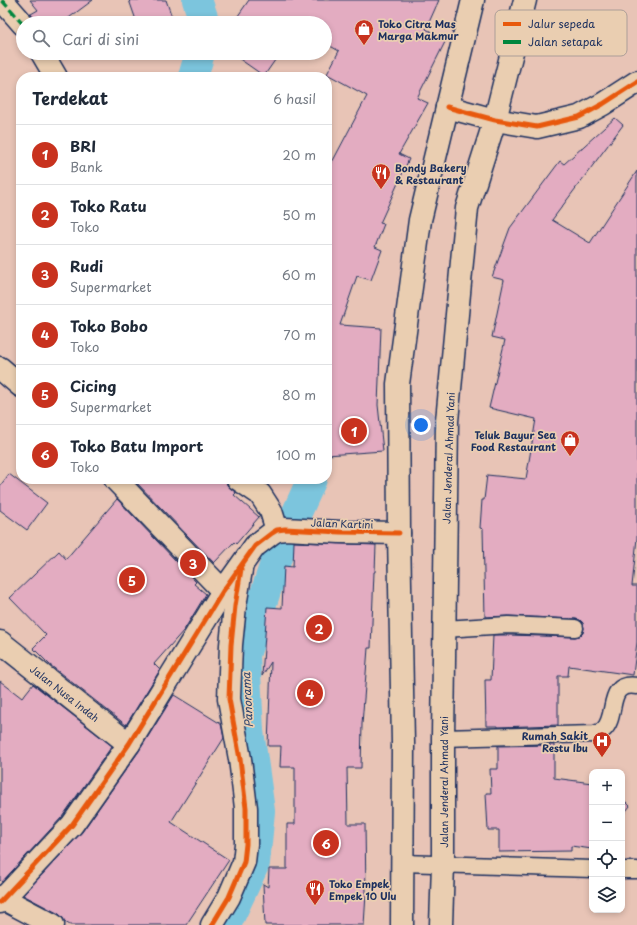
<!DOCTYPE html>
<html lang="id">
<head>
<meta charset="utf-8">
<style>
	:root { --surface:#fff; --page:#f2f2f3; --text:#1f2937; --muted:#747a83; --line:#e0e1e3; --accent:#c8321e }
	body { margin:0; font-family:"Playpen Sans",sans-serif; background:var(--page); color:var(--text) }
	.controls { position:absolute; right:12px; bottom:12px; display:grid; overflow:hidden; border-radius:8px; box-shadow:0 2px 6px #0003 }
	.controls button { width:36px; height:36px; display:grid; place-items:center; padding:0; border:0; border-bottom:1px solid var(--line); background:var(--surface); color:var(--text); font:20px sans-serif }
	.you { position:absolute; left:421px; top:425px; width:14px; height:14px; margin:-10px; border:3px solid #fff; border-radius:50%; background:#1a73e8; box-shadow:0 0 0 6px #1a73e833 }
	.badge { display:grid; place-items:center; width:26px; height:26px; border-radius:50%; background:var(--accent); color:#fff; font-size:13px; font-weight:700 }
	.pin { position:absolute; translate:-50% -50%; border:2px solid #fff; box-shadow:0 1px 4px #0006 }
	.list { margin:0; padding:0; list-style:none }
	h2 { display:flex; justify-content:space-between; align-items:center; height:52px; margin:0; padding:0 16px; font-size:17px }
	h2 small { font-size:13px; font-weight:400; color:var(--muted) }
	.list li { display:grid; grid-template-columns:26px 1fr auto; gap:12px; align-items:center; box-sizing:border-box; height:60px; padding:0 16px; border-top:1px solid var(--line) }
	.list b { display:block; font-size:15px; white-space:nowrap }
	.list p { margin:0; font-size:13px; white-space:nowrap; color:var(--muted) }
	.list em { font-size:13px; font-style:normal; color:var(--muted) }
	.icon { flex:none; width:22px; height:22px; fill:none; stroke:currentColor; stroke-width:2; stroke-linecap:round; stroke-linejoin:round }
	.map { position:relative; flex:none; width:637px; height:925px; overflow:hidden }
	.search { position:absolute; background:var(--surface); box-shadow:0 2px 6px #0003; left:16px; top:16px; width:316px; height:44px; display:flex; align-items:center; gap:10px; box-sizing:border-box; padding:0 14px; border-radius:22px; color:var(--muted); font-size:15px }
	.panel { position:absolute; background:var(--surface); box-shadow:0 2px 6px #0003; left:16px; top:72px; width:316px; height:412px; border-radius:16px }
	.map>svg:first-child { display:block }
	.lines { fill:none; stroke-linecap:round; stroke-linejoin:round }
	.canal { stroke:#7cc5dd; stroke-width:30 }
	.building { fill:#e3acc1; stroke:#1b2f5e }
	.lane-casing { stroke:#1b2f5e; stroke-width:19 }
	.street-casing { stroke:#1b2f5e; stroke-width:25 }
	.secondary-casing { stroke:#1b2f5e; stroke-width:25 }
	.lane { stroke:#eaceb1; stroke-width:16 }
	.street { stroke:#eaceb1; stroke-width:22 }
	.secondary { stroke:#eaceb1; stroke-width:22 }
	.quiet { stroke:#00873e; stroke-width:4; stroke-dasharray:8 4; stroke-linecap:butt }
	.cycleway-casing { stroke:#eaceb1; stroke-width:8 }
	.cycleway { stroke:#e8590c; stroke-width:5 }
	.labels { text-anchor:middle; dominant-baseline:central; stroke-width:3.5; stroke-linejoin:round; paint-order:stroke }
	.poi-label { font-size:10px; font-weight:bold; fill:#1b2f5e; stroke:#eaceb1; text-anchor:start }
	.street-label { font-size:10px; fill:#1b2f5e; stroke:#eaceb1 }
	.water-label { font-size:11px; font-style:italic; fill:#253e6b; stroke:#eaceb1 }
	.key { fill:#eaceb1; stroke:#ac9e98; stroke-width:1 }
	.key-label { font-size:11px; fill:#1b2f5e }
</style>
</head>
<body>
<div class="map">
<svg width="637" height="925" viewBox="0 0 637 925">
	<rect width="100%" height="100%" fill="#e8c4b6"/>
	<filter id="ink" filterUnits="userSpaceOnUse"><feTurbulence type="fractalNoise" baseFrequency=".025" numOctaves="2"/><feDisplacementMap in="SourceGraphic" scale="8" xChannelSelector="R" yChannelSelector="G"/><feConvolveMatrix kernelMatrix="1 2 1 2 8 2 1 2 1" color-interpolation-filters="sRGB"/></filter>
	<g filter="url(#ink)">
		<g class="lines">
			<g class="canal">
				<path d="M197,0L205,23"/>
				<path d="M193,77L200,53"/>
				<path d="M226,925L255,863L260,811L249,731L245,655L277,557L312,479"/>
			</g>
		</g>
		<g class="building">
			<path d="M30,0H93L62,23H35L31,14L38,10Z"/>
			<path d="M129,0H166L174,23H137Z"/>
			<path d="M249,0H439L426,29L446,40L417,98L428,103L399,154L409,159L380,223L384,224L375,247L382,250L371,280L357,276L340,325L381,328L378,405L383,451L327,455V172L367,96L327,74L339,51L325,43V23H233Z"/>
			<path d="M231,53H280L264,76Z"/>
			<path d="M615,118L623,125L552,220L590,243L637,171V538L632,586H637V642L633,675L569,666L568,676H558V725L498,727V726H486L485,680H491L493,635H508L575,637L580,636L583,633L584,628L583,623L580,620L575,619L508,616L485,617L483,529L480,528L482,500H484L487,475L526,479L536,419L489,408L505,340L492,337L504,280L492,277L510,228L560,161L564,164Z"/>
			<path d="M9,474L47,503L27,530L0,510V486Z"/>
			<path d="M135,479H226L227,485L236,493L234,495L259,517L236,544L234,542L214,563L134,480Z"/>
			<path d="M117,499L196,582L194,584L206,594L184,630L154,664L160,670L126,725L50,665L33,648L46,635L10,598L59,551L66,559Z"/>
			<path d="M294,542L376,545L375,572H374L371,648H368L362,724L361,768H347L348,824H365L366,894L364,925H265L263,884L268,887L269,869H287V824H295V767H280L281,746H268L271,662L262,676L267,607L282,608L284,566L293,567Z"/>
			<path d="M0,681L22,698L33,684L112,746L62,817L2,882L0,880Z"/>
			<path d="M174,695L221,724L224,738L171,822L229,860L186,925H70L65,922L63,918L59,914L23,895L82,832L139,751Z"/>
			<path d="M554,745V778L592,783V849L571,846V851L499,852V830H488L486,793H491L490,769H498V746Z"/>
			<path d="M622,798L630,806L622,816Z"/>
		</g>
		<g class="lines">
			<defs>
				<g id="lane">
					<path d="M444,629L508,625L575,628"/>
					<path d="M443,738L595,734C597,733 601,732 603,730C619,717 604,681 637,686"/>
					<path d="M402,863L592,869"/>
					<path d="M622,870H637"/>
				</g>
				<g id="street">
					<path d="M2,0L23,24"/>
					<path d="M42,53L56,77"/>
					<path d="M447,107L495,120L537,127L579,117L603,104L637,82"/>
					<path d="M0,368L21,386"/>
					<path d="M115,479L223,591"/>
					<path d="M238,479L260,494L271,511L277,530"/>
					<path d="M0,642L129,744"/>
					<path d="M0,897L53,925"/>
					<path d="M0,902L72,825L129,744L223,591L255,546L272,533L277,530L285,529L340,532L399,533"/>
					<path d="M212,925L229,897L244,862L246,844V808L240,759L229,699L231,645L235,606L241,570"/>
				</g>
				<g id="secondary">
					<path d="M402,925L403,743L399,533L398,384L420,220L473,0"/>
					<path d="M441,925L443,864V738L447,421L467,208L495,120L525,0"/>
				</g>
			</defs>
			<use href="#lane" class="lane-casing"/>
			<use href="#street" class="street-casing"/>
			<use href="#secondary" class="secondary-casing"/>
			<use href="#lane" class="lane"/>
			<use href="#street" class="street"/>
			<use href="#secondary" class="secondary"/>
			<path class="quiet" d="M2,0L23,24"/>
			<defs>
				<g id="cycleway">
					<path d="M447,107L495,120L537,127L579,117L603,104L637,82"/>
					<path d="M0,902L72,825L129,744L223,591L255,546L272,533L277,530L285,529L340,532L399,533"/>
					<path d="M212,925L229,897L244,862L246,844V808L240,759L229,699L231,645L235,606L241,569"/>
				</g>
			</defs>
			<use href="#cycleway" class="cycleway-casing"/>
			<use href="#cycleway" class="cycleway"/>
		</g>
	</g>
	<defs>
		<symbol id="shop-pin" viewBox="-11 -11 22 30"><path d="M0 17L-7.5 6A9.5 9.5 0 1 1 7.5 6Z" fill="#c8321e" stroke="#eaceb1"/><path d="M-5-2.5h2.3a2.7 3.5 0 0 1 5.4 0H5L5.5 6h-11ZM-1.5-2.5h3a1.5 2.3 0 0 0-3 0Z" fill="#fff"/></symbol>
		<symbol id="restaurant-pin" viewBox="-11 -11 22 30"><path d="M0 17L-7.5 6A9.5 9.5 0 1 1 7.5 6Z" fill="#c8321e" stroke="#eaceb1"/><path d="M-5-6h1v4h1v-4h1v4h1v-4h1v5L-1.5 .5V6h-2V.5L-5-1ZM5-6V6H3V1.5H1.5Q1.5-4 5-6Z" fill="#fff"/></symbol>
		<symbol id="hospital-pin" viewBox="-11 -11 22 30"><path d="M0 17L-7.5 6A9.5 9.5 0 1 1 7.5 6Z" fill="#c8321e" stroke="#eaceb1"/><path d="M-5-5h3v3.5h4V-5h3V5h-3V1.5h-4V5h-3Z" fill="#fff"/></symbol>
	</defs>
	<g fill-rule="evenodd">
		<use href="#shop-pin" x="353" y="18" width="22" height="30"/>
		<use href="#restaurant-pin" x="370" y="162" width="22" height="30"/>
		<use href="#shop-pin" x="559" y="429" width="22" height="30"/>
		<use href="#hospital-pin" x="591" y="730" width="22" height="30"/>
		<use href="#restaurant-pin" x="304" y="878" width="22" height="30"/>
	</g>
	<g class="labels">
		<g class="poi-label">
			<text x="378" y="23">Toko Citra Mas<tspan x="378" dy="12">Marga Makmur</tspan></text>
			<text x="395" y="167">Bondy Bakery<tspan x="395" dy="12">&amp; Restaurant</tspan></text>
			<text x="556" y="434" text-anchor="end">Teluk Bayur Sea<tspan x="556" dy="12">Food Restaurant</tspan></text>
			<text x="588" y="735" text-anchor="end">Rumah Sakit<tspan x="588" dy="12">Restu Ibu</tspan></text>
			<text x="329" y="883">Toko Empek<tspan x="329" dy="12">Empek 10 Ulu</tspan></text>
		</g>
		<g class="street-label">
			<text transform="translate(448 458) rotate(-88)">Jalan Jenderal Ahmad Yani</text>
			<text transform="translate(342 523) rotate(2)">Jalan Kartini</text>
			<text transform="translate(65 693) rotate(38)">Jalan Nusa Indah</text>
			<text transform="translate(443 782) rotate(-90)">Jalan Jenderal Ahmad Yani</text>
		</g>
		<g class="water-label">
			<text transform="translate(247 700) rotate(-93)">Panorama</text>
		</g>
	</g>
	<rect x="495" y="10" width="132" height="46" rx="6" class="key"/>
	<rect x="503" y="22" width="18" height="4" fill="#e8590c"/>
	<rect x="503" y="40" width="18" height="4" fill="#00873e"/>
	<g class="key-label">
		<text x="528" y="28">Jalur sepeda</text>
		<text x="528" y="46">Jalan setapak</text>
	</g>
</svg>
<div class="controls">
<button>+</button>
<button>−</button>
<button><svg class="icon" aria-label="locate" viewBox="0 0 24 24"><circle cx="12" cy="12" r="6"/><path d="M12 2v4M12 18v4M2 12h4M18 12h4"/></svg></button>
<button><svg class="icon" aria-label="layers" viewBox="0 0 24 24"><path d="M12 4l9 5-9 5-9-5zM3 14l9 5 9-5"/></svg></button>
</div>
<div class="you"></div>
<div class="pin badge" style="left:354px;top:431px">1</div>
<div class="pin badge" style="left:319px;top:628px">2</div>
<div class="pin badge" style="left:193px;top:563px">3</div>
<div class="pin badge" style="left:310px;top:693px">4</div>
<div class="pin badge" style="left:132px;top:580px">5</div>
<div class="pin badge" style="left:326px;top:843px">6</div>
<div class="search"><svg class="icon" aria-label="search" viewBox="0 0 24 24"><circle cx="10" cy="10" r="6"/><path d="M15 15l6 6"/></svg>Cari di sini</div>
<section class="panel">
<h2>Terdekat<small>6 hasil</small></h2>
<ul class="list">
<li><span class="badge">1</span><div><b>BRI</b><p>Bank</p></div><em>20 m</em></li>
<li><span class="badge">2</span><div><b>Toko Ratu</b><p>Toko</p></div><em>50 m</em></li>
<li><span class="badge">3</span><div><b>Rudi</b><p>Supermarket</p></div><em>60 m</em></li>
<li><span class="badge">4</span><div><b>Toko Bobo</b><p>Toko</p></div><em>70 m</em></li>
<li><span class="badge">5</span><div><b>Cicing</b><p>Supermarket</p></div><em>80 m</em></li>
<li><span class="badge">6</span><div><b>Toko Batu Import</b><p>Toko</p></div><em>100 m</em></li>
</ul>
</section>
</div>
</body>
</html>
